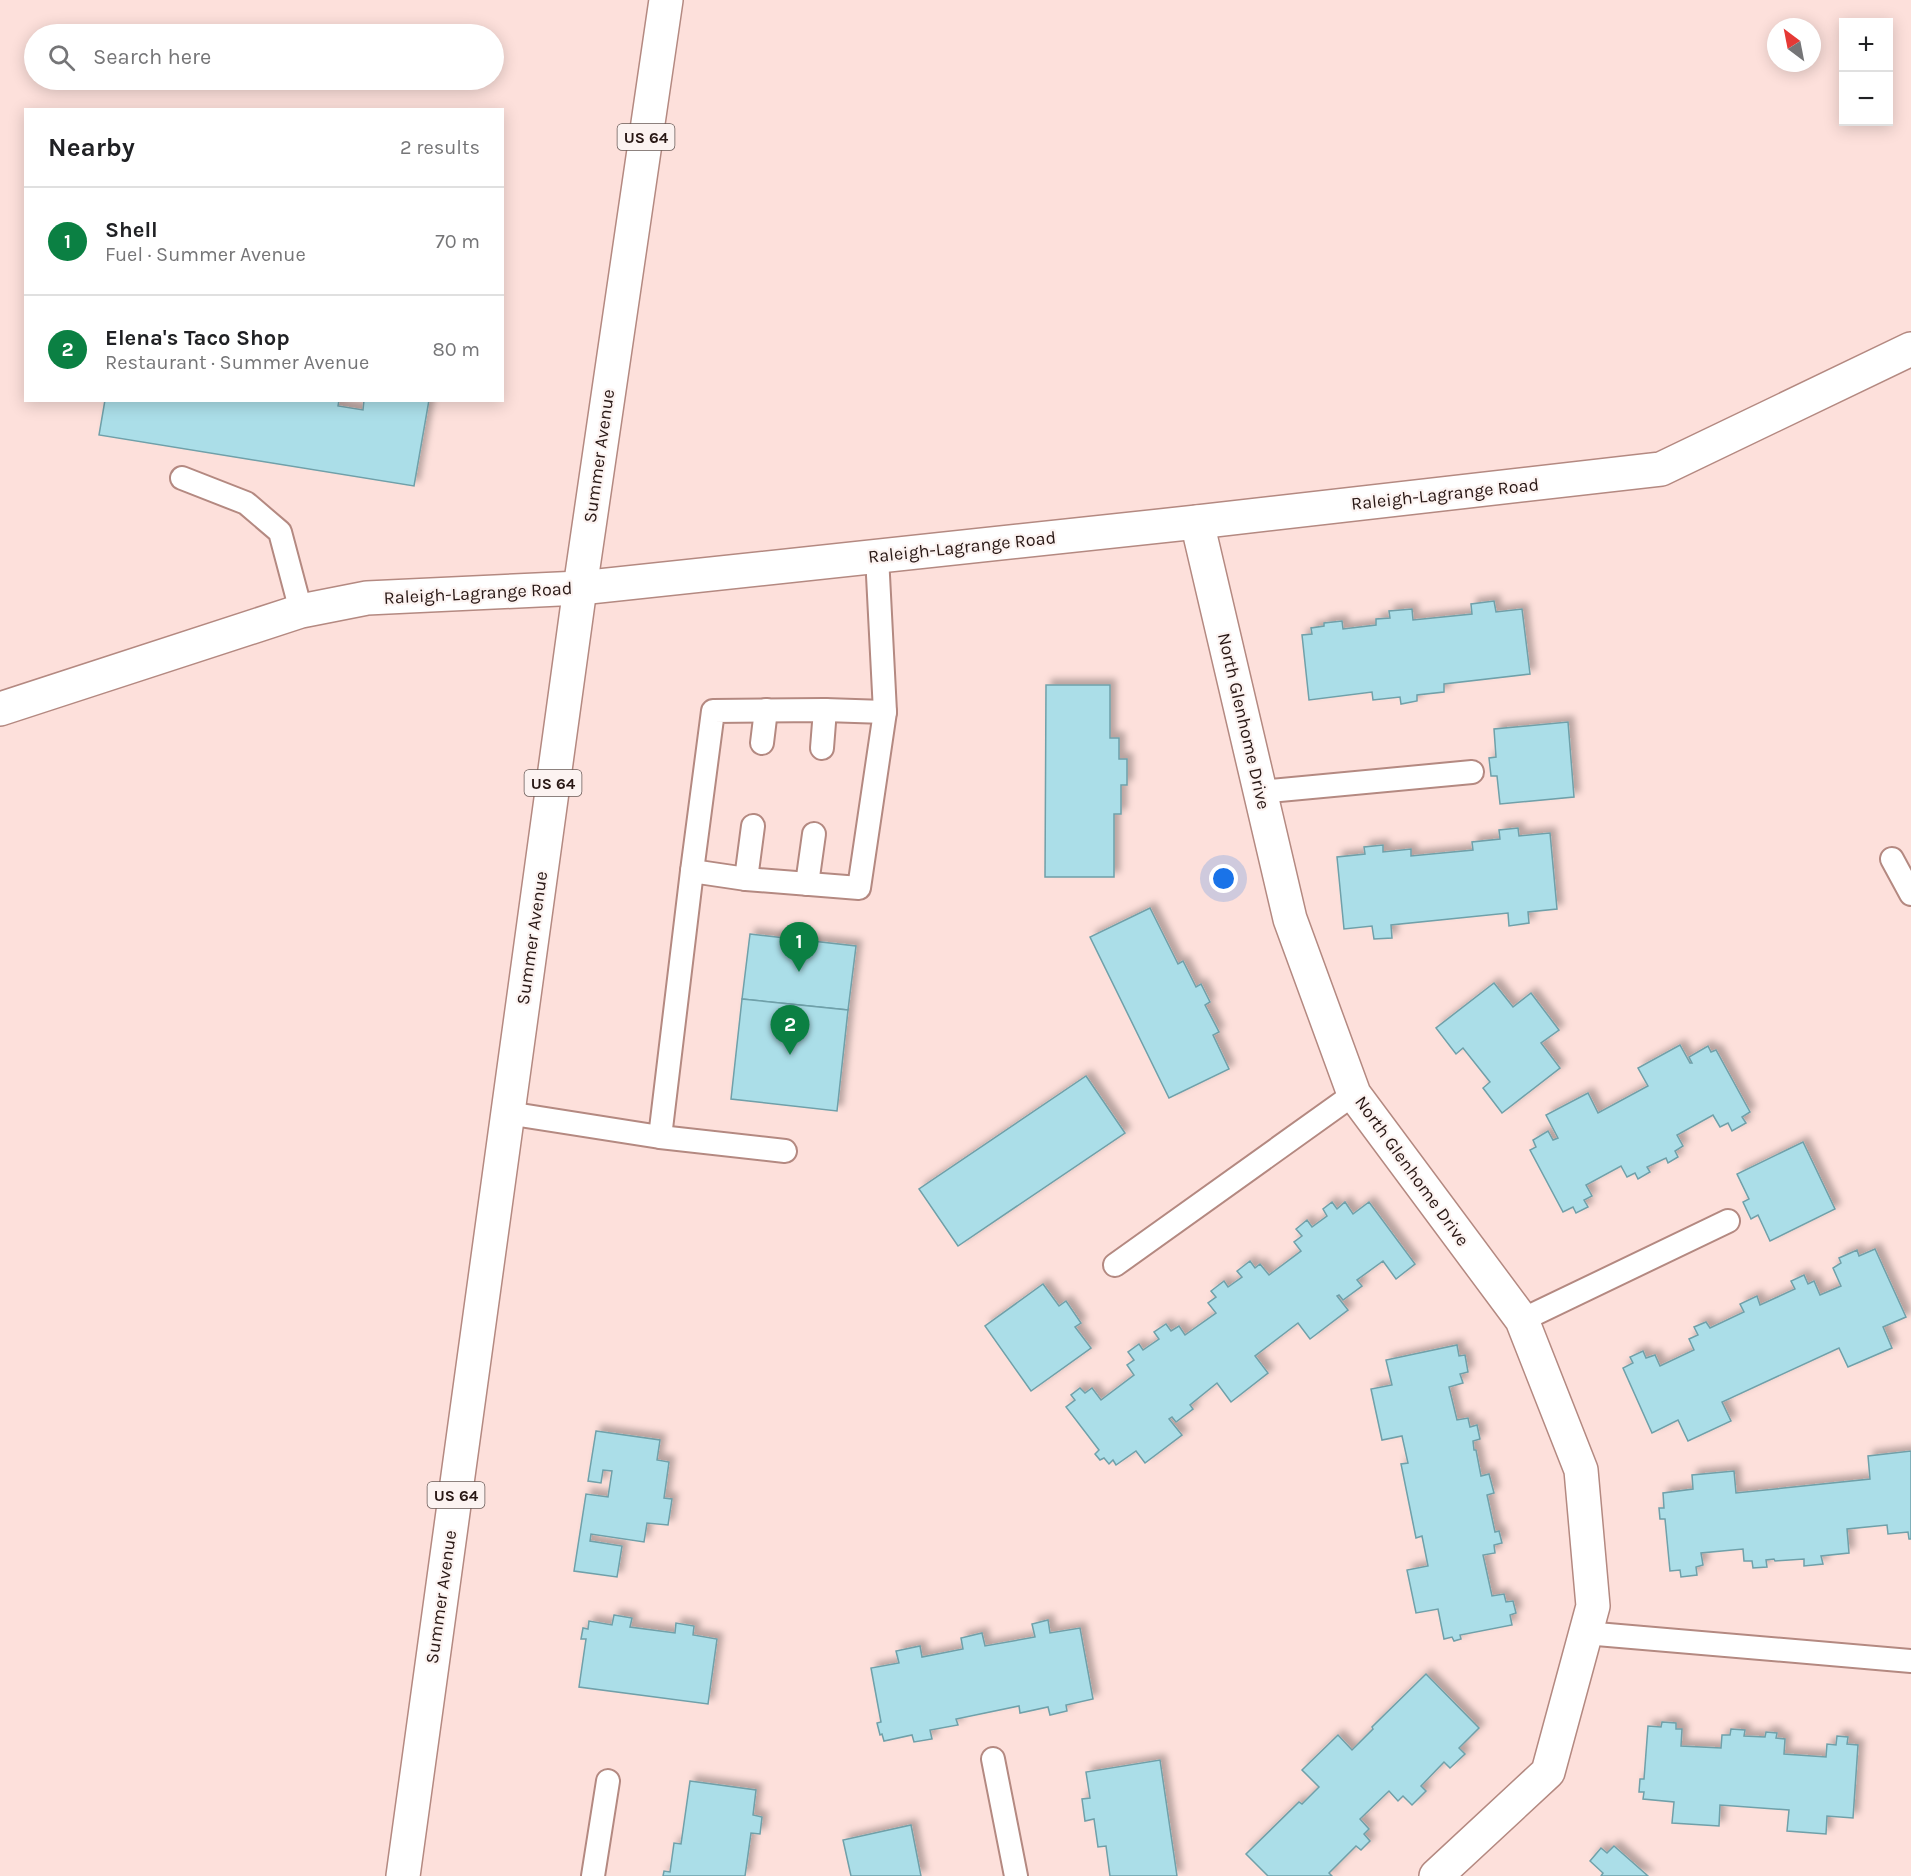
<!DOCTYPE html>
<html lang="en">
<head>
<meta charset="utf-8">
<style>
	:root { --surface:#fff; --page:#f6f6f6; --text:#202124; --muted:#757577; --line:#e0e0e0; --accent:#0b8043 }
	body { margin:0; font-family:Karla,sans-serif; background:var(--page); color:var(--text) }
	.controls { position:absolute; right:18px; top:18px; display:grid; overflow:hidden; border-radius:0px; box-shadow:0 3px 15px #0003 }
	.controls button { width:54px; height:54px; display:grid; place-items:center; padding:0; border:0; border-bottom:2px solid var(--line); background:var(--surface); color:var(--text); font:30px sans-serif }
	.compass { position:absolute; left:1767px; top:18px; width:54px; height:54px; border-radius:50%; background:var(--surface); box-shadow:0 3px 15px #0003; rotate:328deg }
	.you { position:absolute; left:1224px; top:879px; width:21px; height:21px; margin:-15px; border:4px solid #fff; border-radius:50%; background:#1a73e8; box-shadow:0 0 0 9px #1a73e833 }
	.badge { display:grid; place-items:center; width:39px; height:39px; border-radius:50%; background:var(--accent); color:#fff; font-size:20px; font-weight:700 }
	.pin { position:absolute; translate:-50% -50px; filter:drop-shadow(0 2px 3px #0008) }
	.pin::after { content:''; position:absolute; top:32px; width:21px; height:18px; background:inherit; clip-path:polygon(0 0,100% 0,50% 100%) }
	.list { margin:0; padding:0; list-style:none }
	h2 { display:flex; justify-content:space-between; align-items:center; height:78px; margin:0; padding:0 24px; font-size:26px }
	h2 small { font-size:20px; font-weight:400; color:var(--muted) }
	.list li { display:grid; grid-template-columns:39px 1fr auto; gap:18px; align-items:center; box-sizing:border-box; height:108px; padding:0 24px; border-top:2px solid var(--line) }
	.list b { display:block; font-size:22px; white-space:nowrap }
	.list p { margin:0; font-size:20px; white-space:nowrap; color:var(--muted) }
	.list em { font-size:20px; font-style:normal; color:var(--muted) }
	.icon { flex:none; width:33px; height:33px; fill:none; stroke:currentColor; stroke-width:2; stroke-linecap:round; stroke-linejoin:round }
	.map { position:relative; flex:none; width:1911px; height:1876px; overflow:hidden }
	.search { position:absolute; background:var(--surface); box-shadow:0 3px 15px #0003; left:24px; top:24px; width:480px; height:66px; display:flex; align-items:center; gap:15px; box-sizing:border-box; padding:0 21px; border-radius:33px; color:var(--muted); font-size:22px }
	.panel { position:absolute; background:var(--surface); box-shadow:0 3px 15px #0003; left:24px; top:108px; width:480px; height:294px; border-radius:0px }
	.map>svg:first-child { display:block }
	.building { fill:#abdee8; stroke:#6fa0a9; stroke-width:1.5; filter:url(#shadow) }
	.lines { fill:none; stroke-linecap:round; stroke-linejoin:round }
	.lane-casing { stroke:#b48981; stroke-width:26 }
	.street-casing { stroke:#b48981; stroke-width:36 }
	.secondary-casing { stroke:#b48981; stroke-width:36 }
	.primary-casing { stroke:#b48981; stroke-width:36 }
	.lane { stroke:#fff; stroke-width:22 }
	.street { stroke:#fff; stroke-width:33 }
	.secondary { stroke:#fff; stroke-width:33 }
	.primary { stroke:#fff; stroke-width:33 }
	.labels { text-anchor:middle; dominant-baseline:central; stroke-width:4.5; stroke-linejoin:round; paint-order:stroke }
	.shield { fill:#fcf3f1; stroke:#685956; stroke-width:1.5 }
	.shield-label { font-size:16px; font-weight:bold; fill:#281714 }
	.street-label { font-size:18px; fill:#281714; stroke:#fcf3f1 }
</style>
</head>
<body>
<div class="map">
<svg width="1911" height="1876" viewBox="0 0 1911 1876">
	<defs>
		<filter id="shadow"><feDropShadow dx="5.5" dy="-5.5" stdDeviation="3" flood-color="#0004"/></filter>
	</defs>
	<rect width="100%" height="100%" fill="#fde0db"/>
	<g class="building">
		<path d="M105,400H339L338,406L363,410L364,400H429L414,486L99,435Z"/>
		<path d="M1494,601L1496,612L1522,609L1530,674L1444,684V692L1417,695V701L1401,704L1400,697L1373,700L1372,692L1309,700L1302,635L1312,634L1311,628L1324,626V623L1342,621L1343,629L1376,625V619L1390,618L1389,611L1412,609L1413,620L1472,614L1471,604Z"/>
		<path d="M1046,685H1110V738H1119V759H1127V785H1121V814H1114V877H1045Z"/>
		<path d="M1568,722L1574,797L1500,804L1497,776H1491L1489,758L1496,757L1494,729Z"/>
		<path d="M1518,828L1519,836L1550,833L1557,909L1528,912L1529,923L1509,926L1508,913L1391,925L1392,938L1374,939L1372,926L1344,929L1337,857L1365,854L1364,847L1383,845V852L1411,849V856L1473,850L1472,842L1500,839L1499,830Z"/>
		<path d="M1150,908L1178,964L1183,961L1196,987L1201,984L1210,1002L1205,1005L1219,1032L1213,1035L1229,1069L1169,1098L1090,937Z"/>
		<path d="M750,934L856,946L848,1010L742,999Z"/>
		<path d="M1494,983L1513,1007L1531,993L1559,1030L1541,1043L1560,1068L1502,1113L1483,1088L1490,1082L1463,1048L1456,1054L1436,1028Z"/>
		<path d="M742,999L848,1010L837,1111L731,1099Z"/>
		<path d="M1680,1045L1690,1063H1692L1689,1057L1708,1046L1711,1052L1716,1050L1750,1112L1742,1117L1746,1123L1732,1131L1728,1123L1720,1127L1713,1115L1677,1135L1683,1146L1675,1151L1678,1157L1668,1163L1666,1158L1647,1167L1650,1172L1638,1179L1635,1173L1627,1177L1621,1166L1586,1185L1592,1196L1584,1200L1588,1207L1576,1213L1573,1207L1563,1212L1530,1150L1536,1147L1533,1140L1548,1131L1553,1140L1558,1138L1546,1115L1588,1093L1598,1113L1648,1086L1638,1068Z"/>
		<path d="M1086,1076L1125,1133L958,1246L919,1189Z"/>
		<path d="M1803,1142L1835,1209L1770,1241L1758,1215L1751,1219L1743,1202L1749,1199L1737,1174Z"/>
		<path d="M1332,1202L1337,1209L1345,1202L1353,1214L1369,1202L1415,1264L1396,1279L1383,1261L1357,1280L1362,1286L1343,1300L1339,1295L1337,1296L1348,1310L1310,1339L1298,1323L1255,1356L1268,1373L1231,1402L1217,1383L1190,1405L1193,1409L1176,1422L1172,1417L1169,1419L1182,1435L1145,1463L1136,1451L1116,1465L1113,1460L1109,1464L1104,1458L1100,1460L1095,1454L1099,1450L1066,1407L1075,1400L1071,1395L1080,1388L1085,1393L1092,1388L1101,1400L1134,1375L1127,1365L1134,1360L1128,1352L1139,1344L1143,1350L1159,1339L1154,1332L1166,1324L1171,1331L1179,1326L1185,1335L1216,1313L1208,1303L1216,1297L1211,1291L1224,1281L1228,1287L1242,1277L1237,1271L1250,1261L1255,1268L1260,1264L1269,1275L1301,1251L1294,1242L1302,1236L1296,1229L1307,1220L1312,1227L1327,1216L1323,1209Z"/>
		<path d="M1875,1249L1906,1317L1883,1327L1892,1348L1848,1367L1839,1348L1722,1402L1731,1421L1688,1441L1678,1420L1652,1433L1623,1368L1633,1363L1630,1357L1643,1351L1646,1358L1655,1355L1660,1366L1694,1350L1689,1339L1698,1335L1694,1327L1706,1322L1710,1328L1744,1312L1740,1304L1757,1296L1760,1305L1795,1289L1791,1281L1804,1275L1808,1284L1814,1281L1820,1295L1841,1286L1833,1268L1841,1263L1839,1258L1857,1250L1859,1256Z"/>
		<path d="M1043,1284L1059,1306L1066,1301L1081,1323L1075,1327L1091,1348L1031,1391L985,1326Z"/>
		<path d="M1457,1345L1459,1356L1465,1355L1468,1372L1460,1374L1463,1383L1449,1387L1457,1420L1468,1418L1470,1427L1477,1425L1480,1439L1473,1441L1474,1450H1476L1481,1476L1489,1474L1494,1493L1487,1495L1495,1532L1499,1531L1502,1543L1494,1545L1495,1553L1483,1555L1492,1596L1504,1594L1506,1602L1513,1601L1516,1613L1510,1615L1512,1625L1460,1635L1461,1639L1454,1641L1452,1637L1444,1639L1438,1609L1416,1613L1407,1570L1428,1566L1422,1536L1416,1538L1401,1464L1408,1463L1402,1436L1382,1440L1371,1389L1392,1385L1386,1360Z"/>
		<path d="M596,1431L660,1440L657,1460L669,1462L664,1498L672,1499L668,1525L647,1523L644,1542L591,1534L590,1541L622,1546L617,1577L574,1571L586,1494L608,1497L612,1471L603,1470L601,1483L588,1481Z"/>
		<path d="M1911,1451V1539H1909L1908,1532L1888,1534L1887,1525L1847,1529L1849,1553L1821,1556L1823,1564L1804,1566V1559L1775,1561L1774,1559L1766,1560L1767,1567L1753,1568L1752,1561H1744L1743,1549L1701,1553L1703,1565L1696,1567L1697,1575L1681,1577L1680,1570L1670,1571L1665,1519H1660L1659,1508H1664L1663,1493L1693,1489L1692,1475L1734,1471L1736,1493L1870,1479L1868,1456Z"/>
		<path d="M614,1615L632,1618L630,1627L675,1633L676,1623L694,1626L693,1635L717,1639L708,1704L579,1687L586,1639H581L583,1628L588,1629L589,1621L612,1625Z"/>
		<path d="M1048,1620L1050,1633L1080,1628L1093,1699L1066,1705L1067,1711L1050,1715L1048,1707L1020,1713L1019,1706L956,1719L958,1725L930,1730L932,1739L914,1742L912,1735L884,1741L882,1734L880,1735L877,1723L881,1722L871,1668L899,1663L896,1651L920,1646L922,1657L963,1649L961,1638L982,1633L985,1646L1035,1637L1032,1624Z"/>
		<path d="M1426,1674L1479,1728L1459,1748L1465,1754L1450,1768L1444,1762L1421,1786L1426,1791L1412,1805L1403,1796L1398,1801L1389,1791L1360,1819L1369,1829L1364,1834L1370,1841L1361,1850L1356,1846L1329,1873L1332,1876H1268L1246,1854L1299,1802L1302,1804L1319,1787L1302,1770L1338,1735L1352,1750L1373,1729L1372,1727Z"/>
		<path d="M1662,1722L1676,1723V1729H1682L1681,1746L1721,1748L1722,1735H1730L1731,1729L1745,1730L1744,1736L1765,1737L1766,1732L1777,1733L1776,1738L1785,1739L1784,1754L1826,1757L1827,1744L1836,1745L1837,1736L1848,1737L1847,1744L1858,1745L1853,1818L1827,1816L1826,1834L1787,1831L1789,1810L1720,1805L1719,1826L1672,1823L1674,1802L1643,1799L1644,1792H1639L1640,1779H1644L1648,1726L1661,1727Z"/>
		<path d="M1160,1760L1177,1876H1110L1106,1846L1098,1847L1094,1819L1085,1821L1082,1799L1090,1798L1086,1772Z"/>
		<path d="M690,1781L756,1790L753,1815L762,1817L760,1834L751,1833L745,1876H663L664,1871L670,1872L674,1843L681,1844Z"/>
		<path d="M911,1825L921,1876H851L843,1840Z"/>
		<path d="M1614,1846L1648,1876H1601L1603,1873L1590,1861L1601,1848L1607,1853Z"/>
	</g>
	<g class="lines">
		<defs>
			<g id="lane">
				<path d="M182,478L246,503L280,532L301,611"/>
				<path d="M762,743L766,710"/>
				<path d="M822,748L825,710"/>
				<path d="M1260,792L1472,772"/>
				<path d="M1892,859L1911,894"/>
				<path d="M692,871L713,711L825,710L885,712"/>
				<path d="M746,879L753,826"/>
				<path d="M807,884L814,834"/>
				<path d="M508,1113L660,1137L692,871L746,879L859,888L885,712L877,556"/>
				<path d="M660,1137L785,1151"/>
				<path d="M1115,1265L1354,1094"/>
				<path d="M1522,1320L1728,1221"/>
				<path d="M1585,1633L1911,1661"/>
				<path d="M993,1759L1016,1876"/>
				<path d="M593,1876L608,1781"/>
			</g>
			<path id="street" d="M1197,522L1290,919L1354,1094L1522,1320L1581,1470L1593,1606L1548,1772L1436,1876"/>
			<path id="secondary" d="M0,709L301,611L367,598L580,588L1197,522L1661,469L1911,349"/>
			<path id="primary" d="M403,1876L580,588L666,0"/>
		</defs>
		<use href="#lane" class="lane-casing"/>
		<use href="#street" class="street-casing"/>
		<use href="#secondary" class="secondary-casing"/>
		<use href="#primary" class="primary-casing"/>
		<use href="#lane" class="lane"/>
		<use href="#street" class="street"/>
		<use href="#secondary" class="secondary"/>
		<use href="#primary" class="primary"/>
	</g>
	<g class="labels">
		<g class="shield">
			<rect x="617.5" y="124" width="57" height="26" rx="4.5"/>
			<rect x="524.5" y="770" width="57" height="26" rx="4.5"/>
			<rect x="427.5" y="1482" width="57" height="26" rx="4.5"/>
		</g>
		<g class="shield-label">
			<text x="646" y="137">US 64</text>
			<text x="553" y="783">US 64</text>
			<text x="456" y="1495">US 64</text>
		</g>
		<g class="street-label">
			<text transform="translate(599 456) rotate(-82)">Summer Avenue</text>
			<text transform="translate(1445 494) rotate(-6)">Raleigh-Lagrange Road</text>
			<text transform="translate(962 547) rotate(-6)">Raleigh-Lagrange Road</text>
			<text transform="translate(478 593) rotate(-3)">Raleigh-Lagrange Road</text>
			<text transform="translate(1244 721) rotate(77)">North Glenhome Drive</text>
			<text transform="translate(532 938) rotate(-82)">Summer Avenue</text>
			<text transform="translate(1412 1171) rotate(54)">North Glenhome Drive</text>
			<text transform="translate(441 1597) rotate(-82)">Summer Avenue</text>
		</g>
	</g>
</svg>
<div class="controls">
<button>+</button>
<button>−</button>
</div>
<svg class="compass" viewBox="-18 -18 36 36"><path d="M0-13l5 13h-10z" fill="#e53935"/><path d="M0 13l5-13h-10z" fill="#757577"/></svg>
<div class="you"></div>
<div class="pin badge" style="left:799px;top:972px">1</div>
<div class="pin badge" style="left:790px;top:1055px">2</div>
<div class="search"><svg class="icon" aria-label="search" viewBox="0 0 24 24"><circle cx="10" cy="10" r="6"/><path d="M15 15l6 6"/></svg>Search here</div>
<section class="panel">
<h2>Nearby<small>2 results</small></h2>
<ul class="list">
<li><span class="badge">1</span><div><b>Shell</b><p>Fuel · Summer Avenue</p></div><em>70 m</em></li>
<li><span class="badge">2</span><div><b>Elena's Taco Shop</b><p>Restaurant · Summer Avenue</p></div><em>80 m</em></li>
</ul>
</section>
</div>
</body>
</html>
